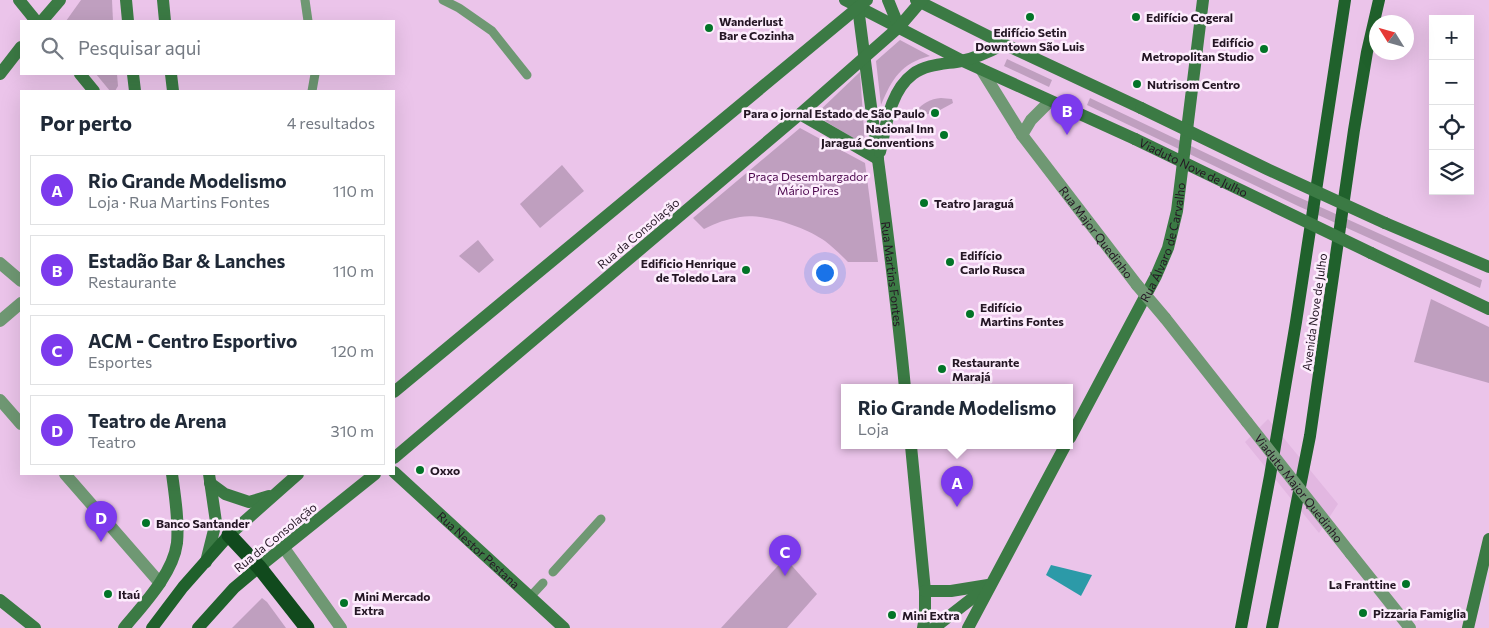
<!DOCTYPE html>
<html lang="pt">
<head>
<meta charset="utf-8">
<style>
	:root { --surface:#fff; --page:#f6f6f7; --text:#1f2937; --muted:#747a83; --line:#e0e1e3; --accent:#7c3aed }
	body { margin:0; font-family:Commissioner,sans-serif; background:var(--page); color:var(--text) }
	.controls { position:absolute; right:15px; top:15px; display:grid; overflow:hidden; border-radius:0px; box-shadow:0 5px 20px #0002 }
	.controls button { width:45px; height:45px; display:grid; place-items:center; padding:0; border:0; border-bottom:1px solid var(--line); background:var(--surface); color:var(--text); font:25px sans-serif }
	.compass { position:absolute; left:1369px; top:15px; width:45px; height:45px; border-radius:50%; background:var(--surface); box-shadow:0 5px 20px #0002; rotate:307deg }
	.you { position:absolute; left:824px; top:272px; width:18px; height:18px; margin:-12px; border:4px solid #fff; border-radius:50%; background:#1a73e8; box-shadow:0 0 0 8px #1a73e833 }
	.badge { display:grid; place-items:center; width:32px; height:32px; border-radius:50%; background:var(--accent); color:#fff; font-size:16px; font-weight:700 }
	.pin { position:absolute; translate:-50% -41px; filter:drop-shadow(0 1px 2px #0008) }
	.pin::after { content:''; position:absolute; top:26px; width:18px; height:15px; background:inherit; clip-path:polygon(0 0,100% 0,50% 100%) }
	.popup { position:absolute; left:841px; top:384px; width:232px; height:65px; box-sizing:border-box; display:grid; place-content:center; border-radius:0px; background:var(--surface); filter:drop-shadow(0 1px 4px #0005); font-size:16px; white-space:nowrap; color:var(--muted) }
	.popup b { font-size:19px; color:var(--text) }
	.popup::after { content:''; position:absolute; left:50%; top:100%; margin-left:-10px; border:10px solid transparent; border-top-color:var(--surface) }
	.list { margin:0; padding:0; list-style:none }
	h2 { display:flex; justify-content:space-between; align-items:center; height:65px; margin:0; padding:0 20px; font-size:21px }
	h2 small { font-size:16px; font-weight:400; color:var(--muted) }
	.list li { display:grid; grid-template-columns:32px 1fr auto; gap:15px; align-items:center; box-sizing:border-box; height:70px; margin:0 10px 10px; padding:0 10px; border:1px solid var(--line); border-radius:0px }
	.list b { display:block; font-size:19px; white-space:nowrap }
	.list p { margin:0; font-size:16px; white-space:nowrap; color:var(--muted) }
	.list em { font-size:16px; font-style:normal; color:var(--muted) }
	.icon { flex:none; width:28px; height:28px; fill:none; stroke:currentColor; stroke-width:2; stroke-linecap:round; stroke-linejoin:round }
	.map { position:relative; flex:none; width:1489px; height:628px; overflow:hidden }
	.search { position:absolute; background:var(--surface); box-shadow:0 5px 20px #0002; left:20px; top:20px; width:375px; height:55px; display:flex; align-items:center; gap:12px; box-sizing:border-box; padding:0 18px; border-radius:0px; color:var(--muted); font-size:19px }
	.panel { position:absolute; background:var(--surface); box-shadow:0 5px 20px #0002; left:20px; top:90px; width:375px; height:385px; border-radius:0px }
	.map>svg:first-child { display:block }
	.built { fill:#e2b7e1 }
	.green { fill:#bf9fbf }
	.water { fill:#2c9aa8 }
	.lines { fill:none; stroke-linecap:round; stroke-linejoin:round }
	.lane { stroke:#6f9873; stroke-width:9 }
	.street { stroke:#6f9873; stroke-width:12 }
	.secondary { stroke:#3b7a44; stroke-width:12 }
	.primary { stroke:#20612c; stroke-width:12 }
	.highway { stroke:#114a1d; stroke-width:15 }
	.street-bridge { stroke:#6f9873; stroke-width:12 }
	.secondary-bridge { stroke:#3b7a44; stroke-width:12 }
	.poi-dot { fill:#027427; stroke:#fdedfd; stroke-width:2 }
	.labels { text-anchor:middle; dominant-baseline:central; stroke-width:5; stroke-linejoin:round; paint-order:stroke }
	.poi-label { font-size:12px; font-weight:bold; fill:#241624; stroke:#fdedfd; text-anchor:start }
	.street-label { font-size:12px; fill:#241624; stroke:#fdedfd }
	.park-label { font-size:12px; fill:#4c084e; stroke:#fdedfd }
</style>
</head>
<body>
<div class="map">
<svg width="1489" height="628" viewBox="0 0 1489 628">
	<rect width="100%" height="100%" fill="#ebc4ea"/>
	<path class="built" d="M1268,419L1338,504L1319,533L1245,442Z"/>
	<g class="green">
		<path d="M81,0H112L113,21H66Z"/>
		<path d="M900,40L930,56C901,63 892,79 881,105L876,61Z"/>
		<path d="M1007,59L1052,80L1049,87L1004,66Z"/>
		<path d="M860,72L865,145L815,115Z"/>
		<path d="M96,74H117L118,86L115,91H110Z"/>
		<path d="M941,98L952,99L953,103L940,110L916,118V111C923,103 930,99 941,98Z"/>
		<path d="M1090,98L1296,196L1482,280L1480,288L1298,206L1087,105Z"/>
		<path d="M800,128L865,163L878,262H848C841,255 833,247 825,241C805,227 764,213 740,217C727,219 715,223 704,229L693,218Z"/>
		<path d="M562,165L584,191L540,228L520,204Z"/>
		<path d="M478,240L494,260L479,273L459,256Z"/>
		<path d="M1431,299L1489,327V383L1414,362Z"/>
		<path d="M785,558L817,594L787,628H721Z"/>
		<path d="M262,598L267,602L286,628H232Z"/>
	</g>
	<path class="water" d="M1051,565L1092,575L1081,596L1046,575Z"/>
	<g class="lines">
		<g class="lane">
			<path d="M305,0L308,21"/>
			<path d="M443,0L459,8L492,31L527,75"/>
			<path d="M312,91L315,74"/>
			<path d="M553,572L601,519"/>
			<path d="M530,597L543,583"/>
		</g>
		<g class="street">
			<path id="s1" d="M981,69L1022,135L1137,285"/>
			<path d="M1022,135L1031,120L1050,101"/>
			<path d="M0,263L21,281"/>
			<path d="M1165,318L1247,422"/>
			<path d="M0,321L21,303"/>
			<path d="M0,400L21,424"/>
			<path d="M65,474L160,583"/>
			<path d="M284,548L341,628"/>
			<path d="M1351,554L1410,628"/>
		</g>
		<g class="secondary">
			<path d="M19,0L36,21"/>
			<path d="M126,0L128,21"/>
			<path d="M163,0L165,21"/>
			<path d="M845,0L963,61L1135,139"/>
			<path d="M888,0L899,27"/>
			<path d="M916,0L1004,44L1141,108"/>
			<path id="s2" d="M858,7C874,134 893,261 905,388"/>
			<path d="M42,21L60,0"/>
			<path d="M0,74L21,47"/>
			<path d="M80,74L94,91"/>
			<path d="M133,74L135,91"/>
			<path d="M171,74L173,91"/>
			<path d="M800,114L878,159"/>
			<path d="M880,152C886,126 890,91 913,74C926,64 946,64 961,61C976,58 991,51 1004,44"/>
			<path d="M1385,223L1489,267"/>
			<path d="M1371,253L1489,309"/>
			<path d="M394,392L867,0"/>
			<path id="s3" d="M1070,438L1156,276L1168,248L1177,211L1203,0"/>
			<path d="M911,446L925,591V617L923,628"/>
			<path d="M394,458L800,114L899,27L922,0"/>
			<path id="s4" d="M394,472L564,628"/>
			<path d="M210,483L225,494L249,502L269,496"/>
			<path d="M229,535L298,474"/>
			<path d="M206,562L216,522L209,474"/>
			<path d="M259,567L375,474"/>
			<path d="M925,591H951L988,585"/>
			<path d="M0,600L35,628"/>
			<path d="M124,628C143,605 173,574 177,543C179,521 175,496 172,474"/>
			<path d="M934,628L988,586"/>
			<path d="M968,628L1065,446"/>
			<path d="M1468,628L1489,539"/>
		</g>
		<g class="primary">
			<path d="M152,628L183,587L229,535"/>
			<path d="M198,628L234,588L259,567"/>
			<path d="M1241,628L1270,476L1296,322L1345,0"/>
			<path d="M1272,628L1310,436L1354,130L1367,52L1379,0"/>
		</g>
		<path class="highway" d="M229,535L259,567L307,628"/>
		<g class="street-bridge">
			<path d="M1137,285L1165,318"/>
			<path id="s5" d="M1247,422L1351,554"/>
		</g>
		<g class="secondary-bridge">
			<path d="M1141,108L1267,169L1385,223"/>
			<path id="s6" d="M1135,139L1371,253"/>
		</g>
	</g>
	<g class="poi-dot">
		<circle cx="1030" cy="17" r="5"/>
		<circle cx="1136" cy="17" r="5"/>
		<circle cx="709" cy="28" r="5"/>
		<circle cx="1264" cy="49" r="5"/>
		<circle cx="1137" cy="84" r="5"/>
		<circle cx="935" cy="113" r="5"/>
		<circle cx="944" cy="135" r="5"/>
		<circle cx="924" cy="203" r="5"/>
		<circle cx="950" cy="262" r="5"/>
		<circle cx="746" cy="270" r="5"/>
		<circle cx="970" cy="314" r="5"/>
		<circle cx="942" cy="369" r="5"/>
		<circle cx="420" cy="470" r="5"/>
		<circle cx="146" cy="523" r="5"/>
		<circle cx="1406" cy="584" r="5"/>
		<circle cx="108" cy="594" r="5"/>
		<circle cx="344" cy="603" r="5"/>
		<circle cx="1363" cy="613" r="5"/>
		<circle cx="892" cy="615" r="5"/>
	</g>
	<g class="labels">
		<g class="poi-label">
			<text x="1146" y="17">Edifício Cogeral</text>
			<text x="719" y="21">Wanderlust<tspan x="719" dy="14">Bar e Cozinha</tspan></text>
			<text x="1030" y="32" text-anchor="middle">Edifício Setin<tspan x="1030" dy="14">Downtown São Luis</tspan></text>
			<text x="1254" y="42" text-anchor="end">Edifício<tspan x="1254" dy="14">Metropolitan Studio</tspan></text>
			<text x="1147" y="84">Nutrisom Centro</text>
			<text x="925" y="113" text-anchor="end">Para o jornal Estado de São Paulo</text>
			<text x="934" y="128" text-anchor="end">Nacional Inn<tspan x="934" dy="14">Jaraguá Conventions</tspan></text>
			<text x="934" y="203">Teatro Jaraguá</text>
			<text x="960" y="255">Edifício<tspan x="960" dy="14">Carlo Rusca</tspan></text>
			<text x="736" y="263" text-anchor="end">Edificio Henrique<tspan x="736" dy="14">de Toledo Lara</tspan></text>
			<text x="980" y="307">Edifício<tspan x="980" dy="14">Martins Fontes</tspan></text>
			<text x="952" y="362">Restaurante<tspan x="952" dy="14">Marajá</tspan></text>
			<text x="430" y="470">Oxxo</text>
			<text x="156" y="523">Banco Santander</text>
			<text x="1396" y="584" text-anchor="end">La Franttine</text>
			<text x="118" y="594">Itaú</text>
			<text x="354" y="596">Mini Mercado<tspan x="354" dy="14">Extra</tspan></text>
			<text x="1373" y="613">Pizzaria Famiglia</text>
			<text x="902" y="615">Mini Extra</text>
		</g>
		<g class="street-label">
			<text stroke="none"><textPath href="#s6" startOffset="65">Viaduto Nove de Julho</textPath></text>
			<text stroke="none"><textPath href="#s1" startOffset="200">Rua Major Quedinho</textPath></text>
			<text transform="translate(638 233) rotate(-40)">Rua da Consolação</text>
			<text stroke="none"><textPath href="#s3" startOffset="218">Rua Álvaro de Carvalho</textPath></text>
			<text stroke="none"><textPath href="#s2" startOffset="269">Rua Martins Fontes</textPath></text>
			<text transform="translate(1314 312) rotate(-82)">Avenida Nove de Julho</text>
			<text stroke="none"><textPath href="#s5" startOffset="84">Viaduto Major Quedinho</textPath></text>
			<text transform="translate(275 537) rotate(-39)">Rua da Consolação</text>
			<text stroke="none"><textPath href="#s4" startOffset="115">Rua Nestor Pestana</textPath></text>
		</g>
		<g class="park-label">
			<text x="808" y="176">Praça Desembargador<tspan x="808" dy="14">Mário Pires</tspan></text>
		</g>
	</g>
</svg>
<div class="controls">
<button>+</button>
<button>−</button>
<button><svg class="icon" aria-label="locate" viewBox="0 0 24 24"><circle cx="12" cy="12" r="6"/><path d="M12 2v4M12 18v4M2 12h4M18 12h4"/></svg></button>
<button><svg class="icon" aria-label="layers" viewBox="0 0 24 24"><path d="M12 4l9 5-9 5-9-5zM3 14l9 5 9-5"/></svg></button>
</div>
<svg class="compass" viewBox="-18 -18 36 36"><path d="M0-13l5 13h-10z" fill="#e53935"/><path d="M0 13l5-13h-10z" fill="#747a83"/></svg>
<div class="you"></div>
<div class="pin badge" style="left:957px;top:507px">A</div>
<div class="popup"><b>Rio Grande Modelismo</b>Loja</div>
<div class="pin badge" style="left:1067px;top:135px">B</div>
<div class="pin badge" style="left:785px;top:576px">C</div>
<div class="pin badge" style="left:101px;top:542px">D</div>
<div class="search"><svg class="icon" aria-label="search" viewBox="0 0 24 24"><circle cx="10" cy="10" r="6"/><path d="M15 15l6 6"/></svg>Pesquisar aqui</div>
<section class="panel">
<h2>Por perto<small>4 resultados</small></h2>
<ul class="list">
<li><span class="badge">A</span><div><b>Rio Grande Modelismo</b><p>Loja · Rua Martins Fontes</p></div><em>110 m</em></li>
<li><span class="badge">B</span><div><b>Estadão Bar &amp; Lanches</b><p>Restaurante</p></div><em>110 m</em></li>
<li><span class="badge">C</span><div><b>ACM - Centro Esportivo</b><p>Esportes</p></div><em>120 m</em></li>
<li><span class="badge">D</span><div><b>Teatro de Arena</b><p>Teatro</p></div><em>310 m</em></li>
</ul>
</section>
</div>
</body>
</html>
